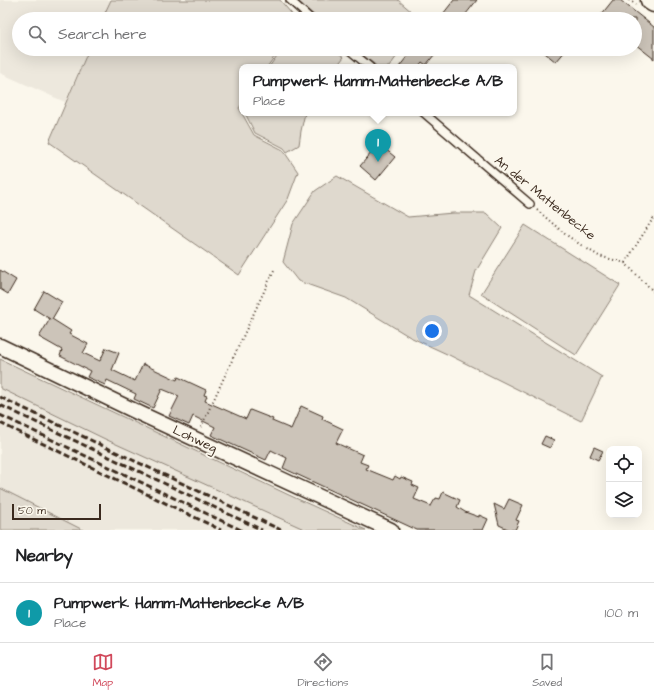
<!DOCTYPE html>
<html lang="en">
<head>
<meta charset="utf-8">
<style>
	:root { --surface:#fff; --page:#f2f2f2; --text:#202124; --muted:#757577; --line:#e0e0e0; --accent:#d1495b }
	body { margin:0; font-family:"Architects Daughter",sans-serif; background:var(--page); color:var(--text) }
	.controls { position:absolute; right:12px; bottom:12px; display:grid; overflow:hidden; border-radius:8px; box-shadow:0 4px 16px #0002 }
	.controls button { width:36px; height:36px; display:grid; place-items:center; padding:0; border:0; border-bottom:1px solid var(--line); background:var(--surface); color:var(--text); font:20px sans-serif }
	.scale { position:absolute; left:12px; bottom:10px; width:89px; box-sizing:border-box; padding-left:4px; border:2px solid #3b2a1e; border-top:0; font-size:11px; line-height:14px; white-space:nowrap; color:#3b2a1e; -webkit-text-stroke:3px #fbf7ec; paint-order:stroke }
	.you { position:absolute; left:432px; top:331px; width:14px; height:14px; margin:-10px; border:3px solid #fff; border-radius:50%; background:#1a73e8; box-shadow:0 0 0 6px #1a73e833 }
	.badge { display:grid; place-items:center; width:26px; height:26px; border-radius:50%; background:var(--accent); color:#fff; font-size:13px; font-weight:700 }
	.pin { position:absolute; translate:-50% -33px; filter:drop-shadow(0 1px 2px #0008) }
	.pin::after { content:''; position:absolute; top:21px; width:14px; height:12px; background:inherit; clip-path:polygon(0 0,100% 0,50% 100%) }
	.popup { position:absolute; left:239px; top:64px; width:278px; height:52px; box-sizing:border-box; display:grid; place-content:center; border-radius:8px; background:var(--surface); filter:drop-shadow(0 1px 3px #0005); font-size:13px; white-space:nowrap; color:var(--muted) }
	.popup b { font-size:15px; color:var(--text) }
	.popup::after { content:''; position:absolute; left:50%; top:100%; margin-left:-8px; border:8px solid transparent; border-top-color:var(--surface) }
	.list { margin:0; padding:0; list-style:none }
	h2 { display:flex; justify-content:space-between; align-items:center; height:52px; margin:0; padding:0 16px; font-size:17px }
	h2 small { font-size:13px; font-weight:400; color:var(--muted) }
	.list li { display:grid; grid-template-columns:26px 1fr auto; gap:12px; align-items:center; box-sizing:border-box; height:60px; padding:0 16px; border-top:1px solid var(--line) }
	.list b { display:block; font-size:15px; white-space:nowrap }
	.list p { margin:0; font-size:13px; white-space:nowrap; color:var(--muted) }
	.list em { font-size:13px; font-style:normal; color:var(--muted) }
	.icon { flex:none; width:22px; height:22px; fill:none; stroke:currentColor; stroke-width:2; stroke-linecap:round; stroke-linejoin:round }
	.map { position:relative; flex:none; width:654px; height:530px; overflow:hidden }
	.search { position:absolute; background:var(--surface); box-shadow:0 4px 16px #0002; left:12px; right:12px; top:12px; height:44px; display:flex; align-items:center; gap:10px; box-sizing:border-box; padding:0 14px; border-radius:22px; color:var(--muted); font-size:15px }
	.sheet { height:112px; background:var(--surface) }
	nav { display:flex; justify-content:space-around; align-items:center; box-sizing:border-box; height:56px; border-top:1px solid var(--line); background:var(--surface); font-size:11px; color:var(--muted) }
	nav a { display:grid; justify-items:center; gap:2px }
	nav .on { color:var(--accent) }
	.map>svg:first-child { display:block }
	.built { fill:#ede8dd }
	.green { fill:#dfd9ce; stroke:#8d8276 }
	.building { fill:#ccc4b9; stroke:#3b2a1e }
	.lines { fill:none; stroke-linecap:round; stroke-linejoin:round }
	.lane-casing { stroke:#3b2a1e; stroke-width:10 }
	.street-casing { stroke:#3b2a1e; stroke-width:17 }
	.secondary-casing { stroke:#3b2a1e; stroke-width:23 }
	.path { stroke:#3b2a1e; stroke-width:2; stroke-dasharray:1 3; stroke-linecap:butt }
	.lane { stroke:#fbf7ec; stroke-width:7 }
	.street { stroke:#fbf7ec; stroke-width:14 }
	.secondary { stroke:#fbf7ec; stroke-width:20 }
	.rail { stroke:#3b2a1e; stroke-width:3; stroke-dasharray:6 3; stroke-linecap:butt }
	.labels { text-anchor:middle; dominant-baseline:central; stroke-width:4; stroke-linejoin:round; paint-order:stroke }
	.street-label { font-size:13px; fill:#3b2a1e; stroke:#fbf7ec }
</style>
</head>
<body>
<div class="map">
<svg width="654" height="530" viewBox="0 0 654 530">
	<rect width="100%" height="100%" fill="#fbf7ec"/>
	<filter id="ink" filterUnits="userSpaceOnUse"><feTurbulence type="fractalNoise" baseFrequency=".025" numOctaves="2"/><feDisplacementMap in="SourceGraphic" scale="8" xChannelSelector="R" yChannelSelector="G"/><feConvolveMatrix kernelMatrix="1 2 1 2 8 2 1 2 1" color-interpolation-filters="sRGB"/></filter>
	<g filter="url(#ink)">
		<g class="built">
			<path d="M0,0H111L102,19H19V49H89L65,102L0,73Z"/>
			<path d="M0,388L105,439L306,530H83L0,488Z"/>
		</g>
		<g class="green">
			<path d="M111,0H280L296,19H102Z"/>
			<path d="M297,0H398L420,19H318L309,12Z"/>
			<path d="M89,49H280L267,67H242V104L239,108L254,135L283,150L298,172L288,199L239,275L49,142Z"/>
			<path d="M282,49H333L344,57L336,67H269Z"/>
			<path d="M355,49H402L389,67H378Z"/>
			<path d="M245,113H305L301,131L299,145L287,152L284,148L255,133Z"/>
			<path d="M337,176L408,217L453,213H486L502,228L476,271L469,295L602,377L581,421L449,355L410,337L346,298L298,281L283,262L293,224L315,191Z"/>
			<path d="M525,225L620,285L576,355L481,294Z"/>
			<path d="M0,359L291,496L366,530H306L105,439L0,388Z"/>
			<path d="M0,488L83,530H0Z"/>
		</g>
		<g class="building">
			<path d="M454,0H477L462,19H439Z"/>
			<path d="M613,0H620L654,27V59L635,44V19H606L601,15Z"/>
			<path d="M413,49H439L426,65L422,62L418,67H399Z"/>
			<path d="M540,49H567L556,62Z"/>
			<path d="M379,144L395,157L376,180L360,166Z"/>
			<path d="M0,270L16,280L8,294L0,289Z"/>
			<path d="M44,291L62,302L52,319L71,331L69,334L88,344L83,353L100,361L106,348L119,353L112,370L135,381L143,364L177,380L178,377L206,390L204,395L207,396L205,401L246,419L250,410L273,419L272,421L291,429L301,406L323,416L322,419L343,429L336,443L363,455L360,462L368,465L366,469L393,480L395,476L400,479L401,477L413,482L412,485L419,488L414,499L431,506L435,499H436V498L440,499L443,492L460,500L457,507L465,512L479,517V515L488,519L483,530H417L283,468L287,458L271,450L266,460L211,435L215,427L193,416L189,425L169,416L179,396L162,389L153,408L134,399L136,394L107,380L105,385L87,377L90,371L60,356L62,350L39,337L50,319L34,309Z"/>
			<path d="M545,436L554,440L550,448L541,444Z"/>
			<path d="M594,447L603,451L598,460L590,456Z"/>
			<path d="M509,499L523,505L516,520L519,521L515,530H510L499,525L494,504L504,509Z"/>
		</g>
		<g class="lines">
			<defs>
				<g id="lane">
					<path d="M290,0L311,19"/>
					<path d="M348,49L370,67"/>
					<path d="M424,113L530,204"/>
				</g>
				<path id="street" d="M0,346L139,413L391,530"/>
				<path id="secondary" d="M651,0L654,2"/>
			</defs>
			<use href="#lane" class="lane-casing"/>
			<use href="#street" class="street-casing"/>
			<use href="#secondary" class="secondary-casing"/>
			<g class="path">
				<path d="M629,0L637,5"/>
				<path d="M537,210L565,234L581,245L599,256L625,263L654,292"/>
				<path d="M625,263L654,217"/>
				<path d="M201,427L274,270"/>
			</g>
			<use href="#lane" class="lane"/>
			<use href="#street" class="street"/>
			<use href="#secondary" class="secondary"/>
			<g class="rail">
				<path d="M0,397L101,445L281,530"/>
				<path d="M0,405L262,530"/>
				<path d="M0,415L241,530"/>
				<path d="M0,423L221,530"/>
			</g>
		</g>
	</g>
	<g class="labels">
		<g class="street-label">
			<text transform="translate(545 198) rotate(39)">An der Mattenbecke</text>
			<text transform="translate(195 439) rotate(25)">Lohweg</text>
		</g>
	</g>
</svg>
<div class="controls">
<button><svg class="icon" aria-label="locate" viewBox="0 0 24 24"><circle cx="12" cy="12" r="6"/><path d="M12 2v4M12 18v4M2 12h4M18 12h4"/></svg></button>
<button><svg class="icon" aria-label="layers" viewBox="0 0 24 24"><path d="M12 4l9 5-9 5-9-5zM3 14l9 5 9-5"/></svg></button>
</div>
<div class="scale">50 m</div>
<div class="you"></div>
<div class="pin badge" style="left:378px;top:162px;background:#0f9aa8">1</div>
<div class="popup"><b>Pumpwerk Hamm-Mattenbecke A/B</b>Place</div>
<div class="search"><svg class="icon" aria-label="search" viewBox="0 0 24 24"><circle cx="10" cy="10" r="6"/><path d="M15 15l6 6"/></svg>Search here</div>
</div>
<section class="sheet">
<h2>Nearby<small></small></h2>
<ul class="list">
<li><span class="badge" style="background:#0f9aa8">1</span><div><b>Pumpwerk Hamm-Mattenbecke A/B</b><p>Place</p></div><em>100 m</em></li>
</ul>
</section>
<nav>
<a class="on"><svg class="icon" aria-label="map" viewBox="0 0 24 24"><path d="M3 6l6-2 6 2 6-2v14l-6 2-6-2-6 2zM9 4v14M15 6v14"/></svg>Map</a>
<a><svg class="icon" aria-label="directions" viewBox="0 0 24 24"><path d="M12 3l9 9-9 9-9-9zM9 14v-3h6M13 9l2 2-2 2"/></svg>Directions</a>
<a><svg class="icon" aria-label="saved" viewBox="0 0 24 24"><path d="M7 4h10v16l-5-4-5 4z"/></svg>Saved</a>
</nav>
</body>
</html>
